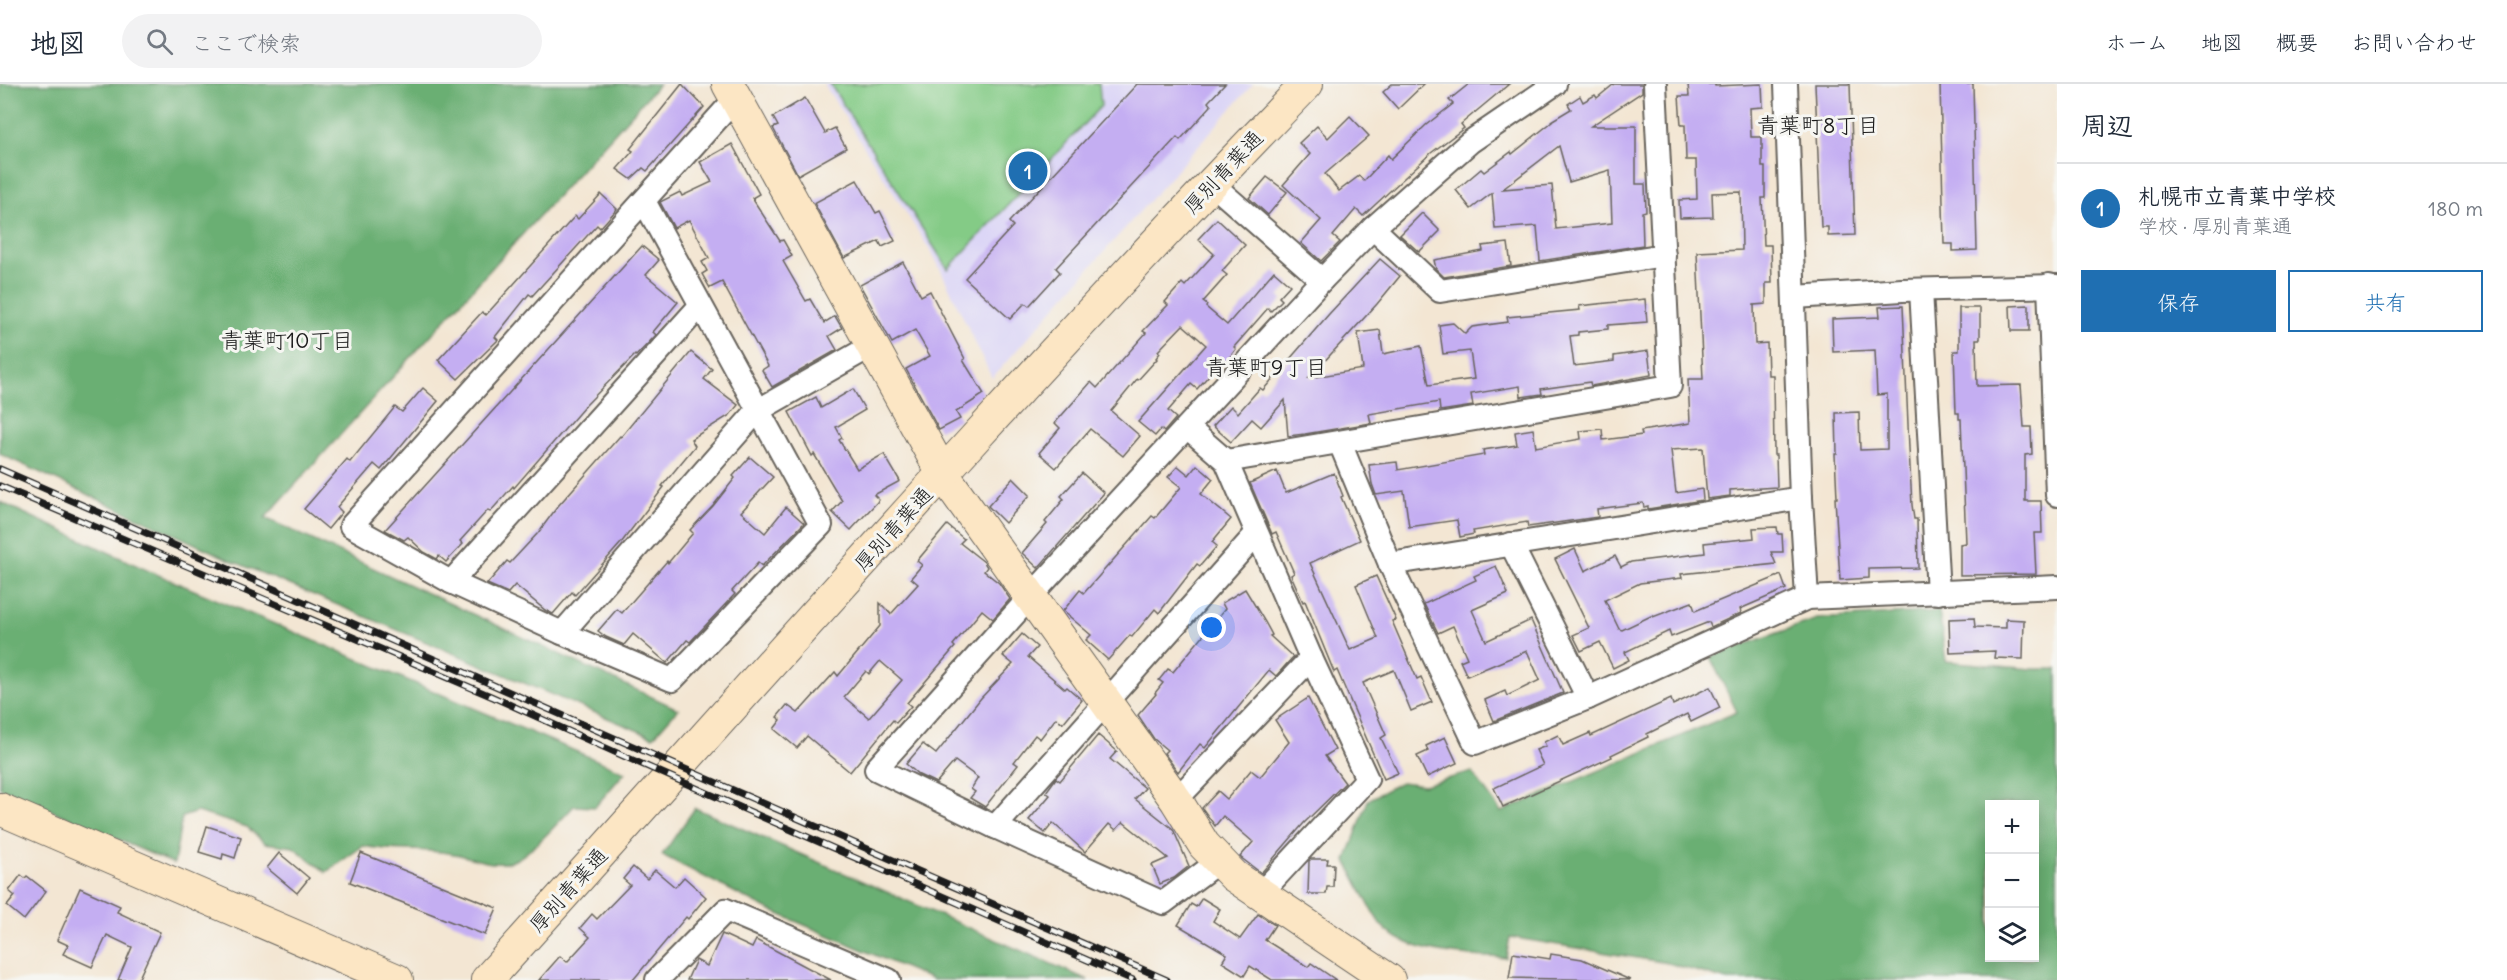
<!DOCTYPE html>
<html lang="ja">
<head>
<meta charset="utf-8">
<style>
	:root { --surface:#fff; --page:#f2f2f3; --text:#1f2937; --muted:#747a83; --line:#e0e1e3; --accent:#1f6fb2 }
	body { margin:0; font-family:Delius,"Klee One",sans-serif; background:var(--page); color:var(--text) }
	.controls { position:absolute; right:18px; bottom:18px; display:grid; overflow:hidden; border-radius:0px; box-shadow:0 3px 15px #0003 }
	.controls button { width:54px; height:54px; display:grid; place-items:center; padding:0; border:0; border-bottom:2px solid var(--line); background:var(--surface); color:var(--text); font:30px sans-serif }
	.you { position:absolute; left:1212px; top:544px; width:21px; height:21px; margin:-15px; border:4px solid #fff; border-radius:50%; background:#1a73e8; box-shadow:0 0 0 9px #1a73e833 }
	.badge { display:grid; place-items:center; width:39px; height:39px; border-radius:50%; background:var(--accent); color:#fff; font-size:20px; font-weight:700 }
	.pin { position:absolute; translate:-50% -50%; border:3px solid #fff; box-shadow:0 2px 6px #0006 }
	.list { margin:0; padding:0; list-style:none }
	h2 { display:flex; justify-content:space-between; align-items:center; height:78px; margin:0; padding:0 24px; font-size:26px }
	h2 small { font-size:20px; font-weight:400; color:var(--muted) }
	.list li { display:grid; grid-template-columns:39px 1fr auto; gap:18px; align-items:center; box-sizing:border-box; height:90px; padding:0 24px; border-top:2px solid var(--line) }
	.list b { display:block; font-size:22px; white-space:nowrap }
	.list p { margin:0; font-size:20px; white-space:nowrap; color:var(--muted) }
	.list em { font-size:20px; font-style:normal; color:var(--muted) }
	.actions { display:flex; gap:12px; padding:18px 24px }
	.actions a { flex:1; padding:14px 0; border:2px solid var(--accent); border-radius:0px; text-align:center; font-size:21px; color:var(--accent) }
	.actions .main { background:var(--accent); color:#fff }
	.icon { flex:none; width:33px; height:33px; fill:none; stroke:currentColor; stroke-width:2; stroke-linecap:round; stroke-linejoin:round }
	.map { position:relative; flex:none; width:2057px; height:896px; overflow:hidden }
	header { display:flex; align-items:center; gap:36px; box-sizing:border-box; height:84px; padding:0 30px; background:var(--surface); border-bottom:2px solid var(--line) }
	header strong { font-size:28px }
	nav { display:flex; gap:33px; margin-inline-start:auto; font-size:21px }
	.search { width:420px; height:54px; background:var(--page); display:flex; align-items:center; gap:15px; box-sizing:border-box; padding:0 21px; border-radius:33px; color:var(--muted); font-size:22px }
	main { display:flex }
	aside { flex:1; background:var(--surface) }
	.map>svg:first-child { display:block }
	.built { fill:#dcd6f6 }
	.green { fill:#84cb86; stroke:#507451; stroke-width:1.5 }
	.forest { fill:#6baf73; stroke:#446648; stroke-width:1.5; fill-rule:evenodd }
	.building { fill:#c4aef2; fill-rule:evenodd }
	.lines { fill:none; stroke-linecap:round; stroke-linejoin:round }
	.street-casing { stroke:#67635c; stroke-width:26 }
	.secondary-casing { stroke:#67635c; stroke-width:34 }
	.street { stroke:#fff; stroke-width:22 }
	.secondary { stroke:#fce6c4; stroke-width:32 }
	.rail-casing { stroke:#1c1c1c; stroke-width:7 }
	.rail { stroke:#f6f6f2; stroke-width:4.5; stroke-dasharray:14; stroke-linecap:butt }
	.labels { text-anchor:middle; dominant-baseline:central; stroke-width:6; stroke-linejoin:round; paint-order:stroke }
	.street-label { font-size:21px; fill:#1c1c1c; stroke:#f6f6f2 }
	.neighbourhood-label { font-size:22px; fill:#1c1c1c; stroke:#f6f6f2 }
</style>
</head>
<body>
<header>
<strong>地図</strong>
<div class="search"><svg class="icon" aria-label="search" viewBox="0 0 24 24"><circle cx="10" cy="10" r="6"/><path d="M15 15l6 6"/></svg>ここで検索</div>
<nav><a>ホーム</a><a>地図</a><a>概要</a><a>お問い合わせ</a></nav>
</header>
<main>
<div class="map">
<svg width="2057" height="896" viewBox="0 0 2057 896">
	<rect width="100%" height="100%" fill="#f6f6f2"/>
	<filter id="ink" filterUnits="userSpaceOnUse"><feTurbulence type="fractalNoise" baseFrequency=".0167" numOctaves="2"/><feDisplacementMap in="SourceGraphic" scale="12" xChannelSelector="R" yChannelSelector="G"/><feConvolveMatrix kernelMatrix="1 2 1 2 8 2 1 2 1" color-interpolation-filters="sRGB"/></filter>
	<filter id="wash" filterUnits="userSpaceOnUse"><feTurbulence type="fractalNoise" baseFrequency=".008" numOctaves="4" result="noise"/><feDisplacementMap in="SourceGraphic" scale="24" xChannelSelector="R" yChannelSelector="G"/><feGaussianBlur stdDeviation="1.35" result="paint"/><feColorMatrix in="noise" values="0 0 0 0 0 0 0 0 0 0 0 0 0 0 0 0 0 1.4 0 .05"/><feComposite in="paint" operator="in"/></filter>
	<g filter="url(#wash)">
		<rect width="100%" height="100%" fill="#f3e6d3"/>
		<path class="built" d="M824,0H1253L992,294L935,174Z"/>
		<path class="green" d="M830,0H1099L1101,22L948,185Z"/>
		<g class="forest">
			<path d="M0,0H659L265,434L678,625L653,653L230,476L0,370Z"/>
			<path d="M0,418L149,487L625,688L595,723L574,722C561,736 533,767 517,775C497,786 474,773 454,770C423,764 393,768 363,762L326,788L293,763L265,759L247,743L197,728L182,733L174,780L0,704Z"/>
			<path d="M1939,527L1946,577L2032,585H2057V896H1727L1668,879L1510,853L1506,874C1468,872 1409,871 1382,842C1372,831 1355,792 1346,777L1368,716L1401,698L1424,701L1472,688L1501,728L1737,628L1710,573L1817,535ZM1990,720H2034V874H1990Z"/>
			<path d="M695,724L1088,896H933L767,825L662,771Z"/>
		</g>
		<g id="blocks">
			<g class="building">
				<path d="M682,0L704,23L647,87L643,84L631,95L617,85L633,67L630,65Z"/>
				<path d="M1137,0H1225L1208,18L1211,22L1180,56L1177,53L1056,184L1060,188L1029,222L1025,219L1010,235L965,194L1013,142L1009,138Z"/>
				<path d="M1392,0H1424L1398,25L1383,8Z"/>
				<path d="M1469,0H1509L1461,40L1464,44L1431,69L1363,132L1356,125L1333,152L1340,158L1321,177L1301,159L1321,136L1283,101L1310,70L1299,59L1317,42L1328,54L1350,32L1369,52L1325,90L1339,107L1359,92L1364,97L1388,71L1391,75L1426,41L1453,20L1449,16Z"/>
				<path d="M1614,0H1642V8L1591,42H1636V100H1645L1646,127L1642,128L1643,161L1540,177L1537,142L1495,145L1492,109L1471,125L1456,106L1481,85L1484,88L1511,68L1512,70L1552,38L1551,37L1571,25L1568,20L1580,12L1583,18L1595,11L1597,14ZM1559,62L1569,98L1610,86L1612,139L1556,145L1552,101L1503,105Z"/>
				<path d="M1688,0H1715V2L1762,0L1763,23L1750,24L1751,53H1762V83H1765V114H1762L1764,161H1771L1772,199H1766V220L1754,221L1755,260L1767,259L1768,291H1773L1774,371H1776L1777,403L1730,406V412L1707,415L1703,364L1671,366L1676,409L1702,405L1703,416L1648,425V422L1644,423L1643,419L1597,425L1598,433L1528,443L1527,438L1473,447L1474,450L1460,453L1457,436L1409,443L1404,407L1376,411L1372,400L1369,381L1397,378L1398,386L1484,371L1483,366L1517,361L1515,348L1533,345L1536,363L1581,355L1580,347L1602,345L1603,356L1642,351L1641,347L1690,339L1688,295H1703L1697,168L1742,166L1741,108L1712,109L1713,133L1680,134L1679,116L1697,115L1696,76H1686L1685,41H1681L1679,12H1689Z"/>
				<path d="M1815,0H1850L1855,151L1828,152V143H1821Z"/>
				<path d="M1940,0H1973L1977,166L1953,167V160H1944Z"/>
				<path d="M805,14L825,49L835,44L846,64L798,91L773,44L778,42L773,33Z"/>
				<path d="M732,60L759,110L752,114L780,157L783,156L792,172L783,177L806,217L810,215L824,239L835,232L842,244L829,252L837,266L772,303L762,286L768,282L722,198L710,204L702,190L707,187L702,178L709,174L689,136L674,144L660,118L680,108L682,112L712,98L700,78Z"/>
				<path d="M1267,93L1287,108L1268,131L1249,114Z"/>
				<path d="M857,96L876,129L880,127L895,157L882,163L879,157L844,174L814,119Z"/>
				<path d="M601,110L617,125L600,144L597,141L532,212L529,210L495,253L498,256L458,295L438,276L482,228L486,231L575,132L578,135Z"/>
				<path d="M1422,129L1440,147L1419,168L1400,151Z"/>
				<path d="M1217,135L1245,161L1222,187L1227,191L1203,218L1207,221L1206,223L1227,241L1274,187L1290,201L1279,213L1282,216L1271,227L1268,224L1234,263L1236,265L1226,278L1223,275L1197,305L1191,300L1168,327L1176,334L1164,348L1161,345L1155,352L1138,338L1206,261L1183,241L1158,267L1160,269L1156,274L1157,275L1138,296L1137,295L1111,327L1140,352L1123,372L1090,345L1056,384L1039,369L1060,344L1055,339L1091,298L1097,304L1146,249L1143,247L1168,221L1165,218L1182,199L1185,202L1214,170L1198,155Z"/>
				<path d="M1508,159L1511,182L1444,193L1436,185L1434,176L1483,167L1482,162Z"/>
				<path d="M642,162L659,176L646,191L678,218L653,248L656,251L636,272L635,271L584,323L514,404L513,402L490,428L488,426L460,457L463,460L446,478L439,472L437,475L424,468L408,453L404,456L385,446Z"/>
				<path d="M1380,175L1400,192L1377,220L1309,294L1363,285L1358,249L1380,246L1383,270L1421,262L1429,301L1474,295L1470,267L1443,270L1439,241L1453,239L1465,250L1472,243L1508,238L1507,233L1580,226L1579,222L1645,215L1647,238L1608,241V245L1578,248V251L1570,252L1574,282L1614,277V272L1648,267L1651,291L1591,302L1590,298L1541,305L1542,310L1521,313L1520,302L1471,310L1473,322L1440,327L1439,318L1369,330L1371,339L1305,350L1288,352L1285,316L1261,343L1252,335L1231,358L1213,342L1231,322L1238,329L1260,304L1263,306L1329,230Z"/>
				<path d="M903,178L921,212L930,207L965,275L963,276L984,310L956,328L960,335L939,346L906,285L930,272L915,246L892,259L860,201Z"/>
				<path d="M2029,221V247H2011L2010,222Z"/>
				<path d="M1903,222L1909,364L1912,421L1914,435H1917L1918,484L1869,485V494L1840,496L1835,414H1837L1835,370H1837L1836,329L1859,328L1860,366L1887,365V310L1877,311L1875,266L1833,268L1832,235L1880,233L1879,223Z"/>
				<path d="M1959,224H1980V255H1976L1977,302L2021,301L2024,343H2031L2032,370L2025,371V417H2041L2042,449H2034L2036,490L1960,491V460L1966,459L1961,335H1959V329H1956L1954,267H1959Z"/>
				<path d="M691,268L712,285L704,295L738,321L730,331L691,355L695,362L662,402L664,403L621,459L575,511L572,508L553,530L545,526L515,501L508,509L487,500L507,477L510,479L538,449L558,422L620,352L621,353Z"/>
				<path d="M423,304L438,317L381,386L374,380L337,423L342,428L328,445L304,425L347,375L350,378L395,323L402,328Z"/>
				<path d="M853,305L865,326L836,343L842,354L839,356L857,385L884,370L900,397L874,411L879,416L851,446L832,428L842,417L814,370L812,372L789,328L816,313L821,324Z"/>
				<path d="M750,373L773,393L741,428L765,449L786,423L804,439L762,482L758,479L732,507L735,510L690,558L687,556L667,579L633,550L624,561L606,553L598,547L617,525L622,529L667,477L668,479L693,449L690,446L713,422L735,394L733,392Z"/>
				<path d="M1197,381L1213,395L1201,410L1231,435L1212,458L1217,462L1200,482L1197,480L1159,529L1155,525L1132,553L1130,551L1108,576L1086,556L1091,551L1063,527L1080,506L1084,509L1152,432L1155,434L1181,403L1168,393L1178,382L1189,391Z"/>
				<path d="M1277,387L1286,409L1334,389L1343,412L1341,413L1360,456L1310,479L1350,566L1378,554L1356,501L1376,492L1396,536L1392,537L1417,595L1421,593L1432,618L1411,627L1394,586L1363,599L1386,651L1381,654L1398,689L1384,695L1337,586L1334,588L1305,517L1303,518L1291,491L1294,489L1276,448L1272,450L1250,399Z"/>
				<path d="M1082,389L1104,409L1038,484L1022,469L1047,440L1045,438L1064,415L1061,412Z"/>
				<path d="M1013,394L1030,411L1005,439L988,422Z"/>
				<path d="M947,441L964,455L960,459L984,478L987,483L984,487L999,499L1010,515L993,535L982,526L953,561L955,563L907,619L911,622L896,639L893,636L850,688L807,652L797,664L774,645L781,636L777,633L787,621L798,629L835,588L838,592L880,542V519L891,530L918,500L911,494L922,481L917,477ZM880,577L902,596L869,634L844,613L866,587L869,590Z"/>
				<path d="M1777,443L1778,450H1782L1783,468H1771L1776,480L1681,490L1682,494L1640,499L1605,516L1619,545L1622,546L1653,531V533L1692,518L1695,527L1781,491L1786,505L1740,525L1741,529L1711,543L1709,538L1671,553L1669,547L1625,568L1629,576L1613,584L1600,558L1581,567L1573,551L1589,544L1555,475L1575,465L1585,487L1615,472L1621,483L1631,478L1705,469L1704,459L1754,454L1753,444Z"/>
				<path d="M1496,482L1508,510L1472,526L1486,557L1531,536L1563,609L1494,637L1485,616L1505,607L1507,612L1540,596L1527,567L1467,592L1460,577L1467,574L1453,542L1438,549L1424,520L1476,496L1474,492Z"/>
				<path d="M1245,505L1265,538L1272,551L1270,552L1293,573L1276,592L1269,586L1205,664L1200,660L1178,688L1164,669L1167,666L1154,655L1138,631L1156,610L1155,609L1163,599L1159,596L1168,585L1173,588L1225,525L1222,519Z"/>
				<path d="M1974,534L1975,543L2006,544V535L2024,536L2023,575L1994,574L1995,567L1950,569L1949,535Z"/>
				<path d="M1022,550L1037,563L1028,573L1065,605L1067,603L1082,616L1063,639L1056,634L1040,655L1035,651L1014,678L1018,681L985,723L970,714L975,708L971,705L978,694L955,677L936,699L919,691L906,680L923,660L936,670L981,614L1013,580L1003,572Z"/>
				<path d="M1710,603L1720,624L1691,638L1687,630L1647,650L1648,653L1611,671L1612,673L1503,723L1494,704L1543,681L1536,666L1546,662L1544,658L1558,651L1563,661L1590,649L1591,652L1671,615L1673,621Z"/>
				<path d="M1308,614L1335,666L1325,672L1345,699L1304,739L1261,789L1240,773L1253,758L1223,732L1215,742L1202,724L1218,707L1227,715L1251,686L1260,693L1289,658L1275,636Z"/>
				<path d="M1098,651L1117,667L1110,675L1145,704L1135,715L1173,745L1189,782L1174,794L1160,800L1152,781L1168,774L1123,738L1116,746L1109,740L1085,768L1053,739L1045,749L1029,736L1050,711L1046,708L1054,697L1056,694L1060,697Z"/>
				<path d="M1445,653L1457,679L1427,693L1417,672L1428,667L1426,662Z"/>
				<path d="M207,742L241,753L235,774L223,770L222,775L199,768Z"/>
				<path d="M279,769L309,794L297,809L267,784Z"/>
				<path d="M361,769L497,824L485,851L350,798Z"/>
				<path d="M1311,775H1328L1327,780H1334L1333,803H1327L1326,810H1308L1309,777Z"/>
				<path d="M633,783L647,795L655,786L675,803L684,793L706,813L688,835L686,833L633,896H539L560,872L567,878L590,853L580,844L592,830L597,835L630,801L623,795Z"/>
				<path d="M21,791L25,794L27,792L46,807L24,836L7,822L15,812L9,807Z"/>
				<path d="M80,804L120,822L117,828L160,848L138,896H118L132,863L107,851L92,883L63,870L68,861L57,856Z"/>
				<path d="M1202,814L1220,825L1213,837L1240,855L1258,830L1275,841L1265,856L1308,883L1311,879L1336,896H1272L1250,882L1244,892L1222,878L1227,870L1178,841L1191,820L1196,823Z"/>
				<path d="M722,850L752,864L756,856L831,896H687L696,876L707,882Z"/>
				<path d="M1513,869L1550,875L1551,870L1582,875L1630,896L1509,894Z"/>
			</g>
		</g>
	</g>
	<g filter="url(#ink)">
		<use href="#blocks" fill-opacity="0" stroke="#67635c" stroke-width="1.5"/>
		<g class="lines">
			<defs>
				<g id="street">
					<path d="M1786,0L1801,414L1807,514"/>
					<path d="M1211,99L1322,196"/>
					<path d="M644,117L821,441L672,596L562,549L451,498L351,442L736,14"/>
					<path d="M1373,144L1440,207L1664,171"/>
					<path d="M2049,201L2057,411"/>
					<path d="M1921,206L1938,509"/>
					<path d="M1795,213L1902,206L2057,202"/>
					<path d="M1187,343L1226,377L1311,574L1367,695L1261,809"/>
					<path d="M1340,359L1390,480L1475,659L1588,614L1807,514L2057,503"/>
					<path d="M1226,377L1670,302L1655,0"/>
					<path d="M1511,460L1588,614"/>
					<path d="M1390,480L1801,414"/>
					<path d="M451,498L700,222"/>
					<path d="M562,549L757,327L873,261"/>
					<path d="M1176,716L1311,574"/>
					<path d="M995,743L1256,450"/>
					<path d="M1219,777L1163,819L995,743L876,685L1031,512L1322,196L1373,144L1470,58L1555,0"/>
					<path d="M657,896L726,826L889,896"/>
				</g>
				<g id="secondary">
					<path d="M728,0L943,390L1176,716L1204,761L1234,792L1389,896"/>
					<path d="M0,725L397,896"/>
					<path d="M487,896C758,595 1025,291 1307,0"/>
				</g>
			</defs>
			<use href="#street" class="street-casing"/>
			<use href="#secondary" class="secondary-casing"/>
			<use href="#street" class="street"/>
			<use href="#secondary" class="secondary"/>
			<defs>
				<g id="rail">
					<path d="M0,385L1167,896"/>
					<path d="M0,402L493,613L628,674L1133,896"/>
				</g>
			</defs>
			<use href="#rail" class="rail-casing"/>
			<use href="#rail" class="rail"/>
		</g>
	</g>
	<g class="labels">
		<g class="street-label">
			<text transform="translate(1223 88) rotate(-47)">厚別青葉通</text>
			<text transform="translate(893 445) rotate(-48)">厚別青葉通</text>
			<text transform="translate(568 806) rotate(-48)">厚別青葉通</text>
		</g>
		<g class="neighbourhood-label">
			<text x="1818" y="41">青葉町8丁目</text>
			<text x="287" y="256">青葉町10丁目</text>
			<text x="1266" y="283">青葉町9丁目</text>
		</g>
	</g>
</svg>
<div class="controls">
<button>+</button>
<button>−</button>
<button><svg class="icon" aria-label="layers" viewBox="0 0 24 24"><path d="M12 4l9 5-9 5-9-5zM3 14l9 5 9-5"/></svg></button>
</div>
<div class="you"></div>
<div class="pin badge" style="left:1028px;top:87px">1</div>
</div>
<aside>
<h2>周辺<small></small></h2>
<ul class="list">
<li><span class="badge">1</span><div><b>札幌市立青葉中学校</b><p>学校 · 厚別青葉通</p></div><em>180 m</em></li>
</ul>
<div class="actions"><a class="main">保存</a><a>共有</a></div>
</aside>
</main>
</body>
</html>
